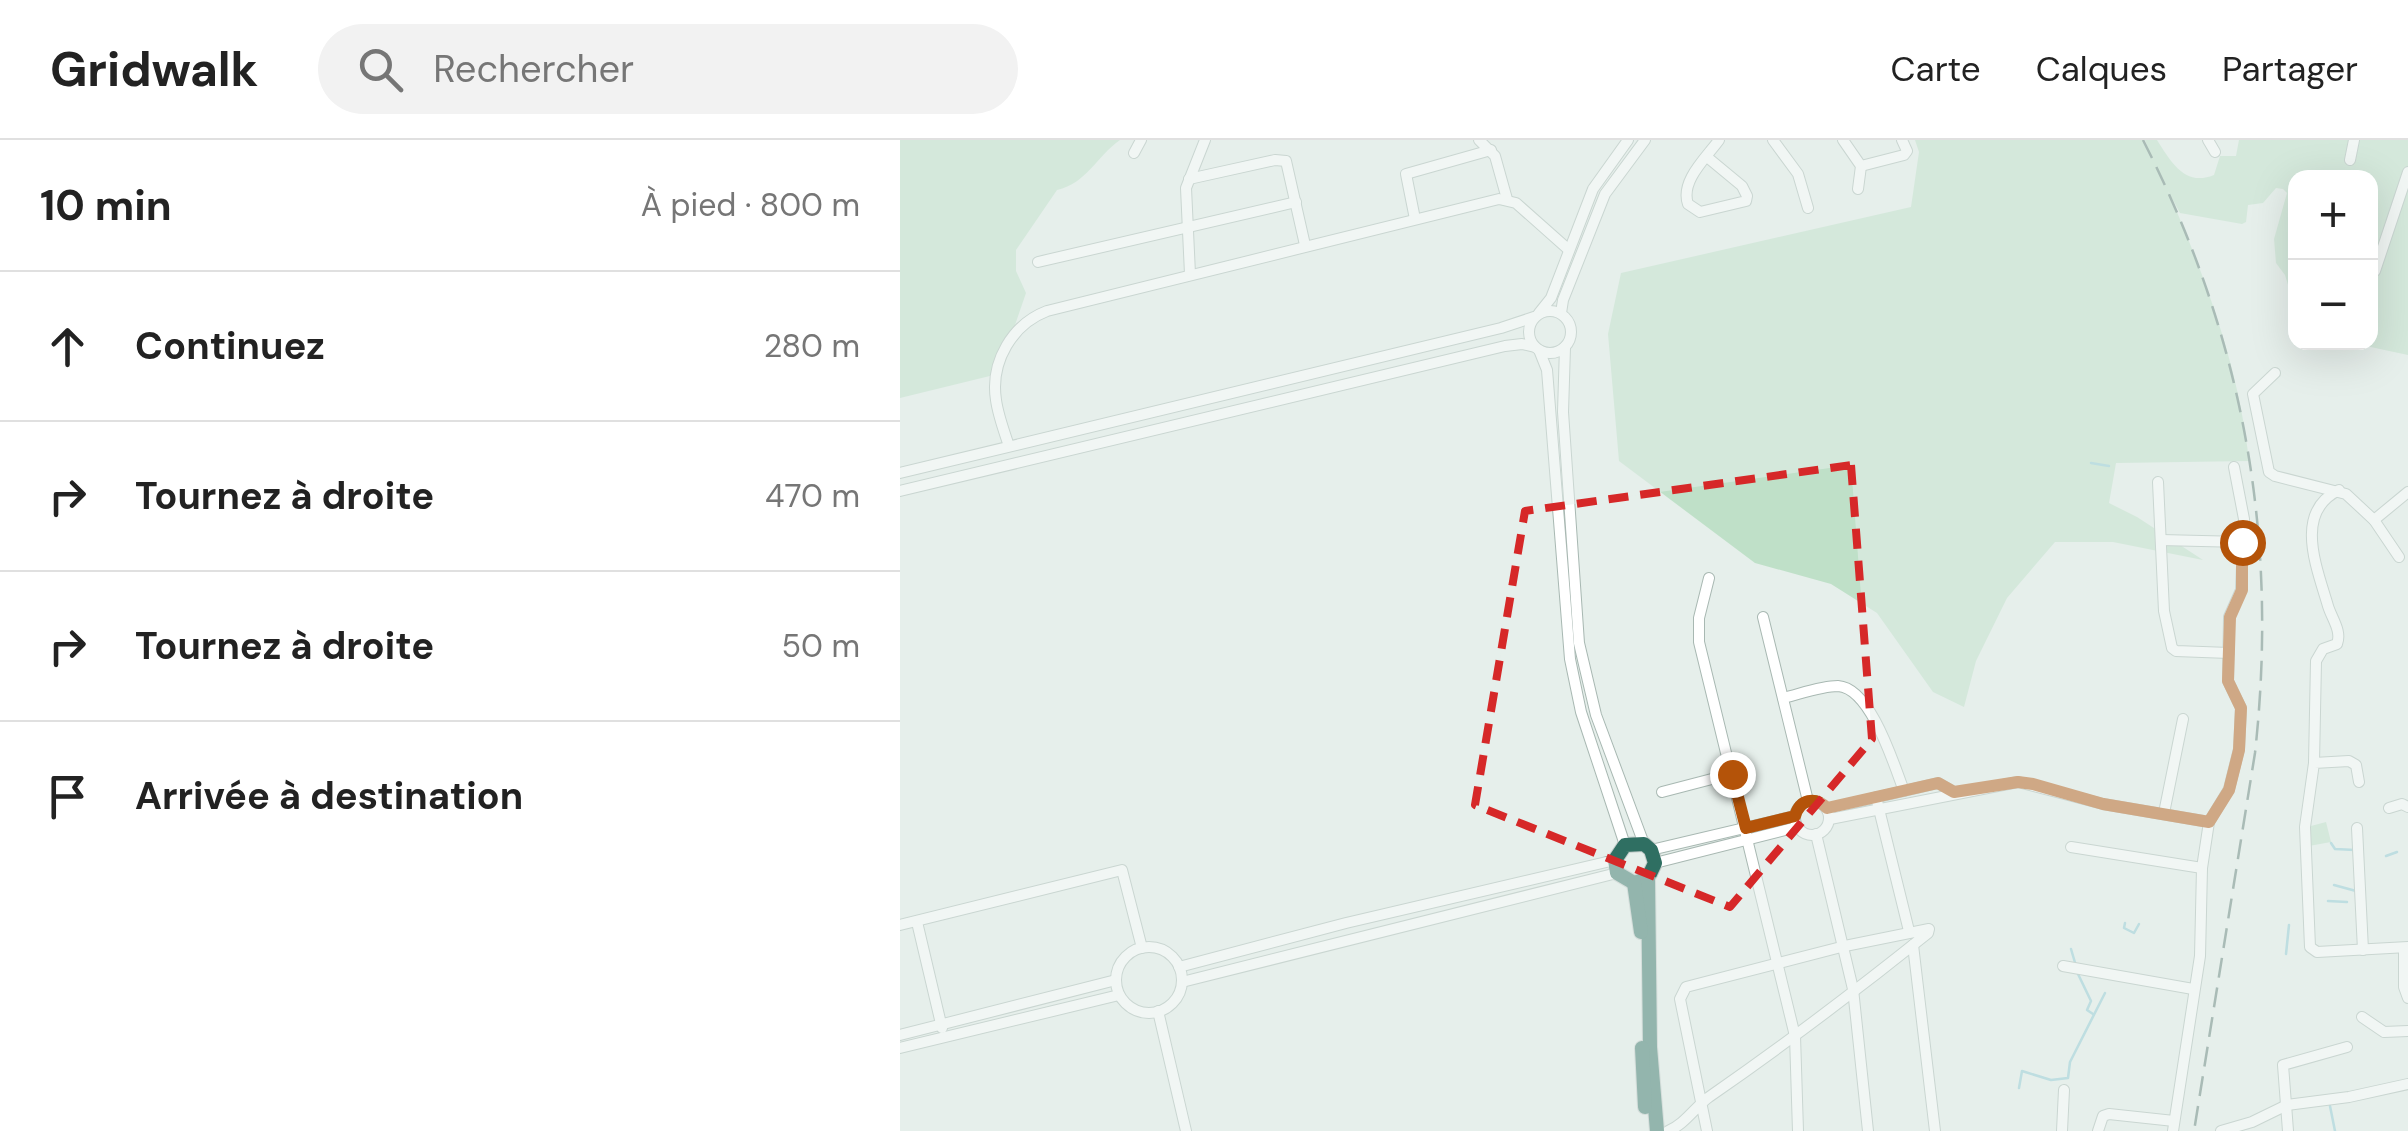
<!DOCTYPE html>
<html lang="fr">
<head>
<meta charset="utf-8">
<style>
	:root { --surface:#fff; --page:#f2f2f2; --text:#222; --muted:#767676; --line:#e0e0e0 }
	body { margin:0; font-family:"DM Sans",sans-serif; background:var(--page); color:var(--text) }
	.controls { position:absolute; right:30px; top:30px; display:grid; overflow:hidden; border-radius:20px; box-shadow:0 10px 40px #0002 }
	.controls button { width:90px; height:90px; display:grid; place-items:center; padding:0; border:0; border-bottom:2px solid var(--line); background:var(--surface); color:var(--text); font:50px sans-serif }
	.stop { position:absolute; width:30px; height:30px; margin:-22px; border:8px solid #b45309; border-radius:50%; background:#fff }
	.stop.end { background:#b45309; border-color:#fff; box-shadow:0 2px 10px #0008 }
	.list { margin:0; padding:0; list-style:none }
	h2 { display:flex; justify-content:space-between; align-items:center; height:130px; margin:0; padding:0 40px; font-size:42px }
	h2 small { font-size:32px; font-weight:400; color:var(--muted) }
	.list li { display:grid; grid-template-columns:65px 1fr auto; gap:30px; align-items:center; box-sizing:border-box; height:150px; padding:0 40px; border-top:2px solid var(--line) }
	.list b { display:block; font-size:38px; white-space:nowrap }
	.list em { font-size:32px; font-style:normal; color:var(--muted) }
	.icon { flex:none; width:55px; height:55px; fill:none; stroke:currentColor; stroke-width:2; stroke-linecap:round; stroke-linejoin:round }
	.map { position:relative; flex:none; width:1508px; height:991px; overflow:hidden }
	header { display:flex; align-items:center; gap:60px; box-sizing:border-box; height:140px; padding:0 50px; background:var(--surface); border-bottom:2px solid var(--line) }
	header strong { font-size:48px }
	nav { display:flex; gap:55px; margin-inline-start:auto; font-size:35px }
	.search { width:700px; height:90px; background:var(--page); display:flex; align-items:center; gap:25px; box-sizing:border-box; padding:0 35px; border-radius:55px; color:var(--muted); font-size:38px }
	main { display:flex }
	aside { flex:1; background:var(--surface) }
	.map>svg:first-child { display:block }
	.green { fill:#bfe0c8 }
	.lines { fill:none; stroke-linecap:round; stroke-linejoin:round }
	.stream { stroke:#8ec9d4; stroke-width:2.5 }
	.minor-casing { stroke:#a8b8b2; stroke-width:12 }
	.highway-casing { stroke:#c2cac8; stroke-width:16 }
	.minor { stroke:#fff; stroke-width:10 }
	.highway { stroke:#2f6f62; stroke-width:14 }
	.rail { stroke:#5f7d75; stroke-width:2.5; stroke-dasharray:20 10; stroke-linecap:butt }
	.route { stroke:#b45309; stroke-width:12 }
	.marked { fill:none; stroke:#d62828; stroke-width:8; stroke-dasharray:20 12; stroke-linejoin:round }
</style>
</head>
<body>
<header>
<strong>Gridwalk</strong>
<div class="search"><svg class="icon" aria-label="search" viewBox="0 0 24 24"><circle cx="10" cy="10" r="6"/><path d="M15 15l6 6"/></svg>Rechercher</div>
<nav><a>Carte</a><a>Calques</a><a>Partager</a></nav>
</header>
<main>
<aside>
<h2>10 min<small>À pied · 800 m</small></h2>
<ul class="list">
<li><svg class="icon" aria-label="ahead" viewBox="0 0 24 24"><path d="M12 20V5M6 11l6-6 6 6"/></svg><div><b>Continuez</b></div><em>280 m</em></li>
<li><svg class="icon" aria-label="right" viewBox="0 0 24 24"><path d="M7 20v-9h11M14 6l5 5-5 5"/></svg><div><b>Tournez à droite</b></div><em>470 m</em></li>
<li><svg class="icon" aria-label="right" viewBox="0 0 24 24"><path d="M7 20v-9h11M14 6l5 5-5 5"/></svg><div><b>Tournez à droite</b></div><em>50 m</em></li>
<li><svg class="icon" aria-label="arrive" viewBox="0 0 24 24"><path d="M6 21V4h12l-3 4 3 4H6"/></svg><div><b>Arrivée à destination</b></div></li>
</ul>
</aside>
<div class="map">
<svg width="1508" height="991" viewBox="0 0 1508 991">
	<rect width="100%" height="100%" fill="#e6efeb"/>
	<g class="green">
		<path d="M0,0H220C196,17 187,43 157,50L116,110V131L126,153L98,234L0,258Z"/>
		<path d="M1015,0H1243L1250,14L1245,0H1257C1271,22 1285,47 1314,35L1320,16H1336L1339,0H1508V215L1452,203L1470,202V38H1396L1394,149L1389,148L1385,135L1376,123L1374,99L1387,53L1383,49L1376,48L1363,63L1348,65L1346,82L1342,84L1280,73L1268,51C1305,137 1339,227 1349,321L1216,323L1209,363L1237,377L1303,420L1213,402H1155L1107,458L1076,521L1064,567L1033,552L977,473L931,444L855,423L719,321L708,194L721,133L1011,67L1019,12Z"/>
		<path d="M1426,682L1431,702L1409,706L1411,686Z"/>
	</g>
	<g class="lines">
		<g class="stream">
			<path d="M1191,323L1209,326"/>
			<path d="M1431,703L1435,709L1455,710"/>
			<path d="M1486,716L1497,712"/>
			<path d="M1434,745L1456,751"/>
			<path d="M1428,761L1447,762"/>
			<path d="M1225,783L1224,788L1234,793L1239,784"/>
			<path d="M1171,809L1176,826"/>
			<path d="M1386,814L1389,785"/>
			<path d="M1178,834L1191,861L1187,870L1193,874"/>
			<path d="M1119,948L1122,931L1151,940L1168,938L1170,922L1205,853"/>
			<path d="M1430,966L1435,991"/>
		</g>
		<defs>
			<g id="minor">
				<path d="M579,0L595,16L607,59"/>
				<path d="M873,0L898,34L908,68"/>
				<path d="M943,0L961,26L958,49"/>
				<path d="M1308,0L1315,12"/>
				<path d="M234,13L241,0"/>
				<path d="M807,17L842,46L847,56L846,61L800,72L788,64C780,41 806,18 819,0"/>
				<path d="M1450,20L1454,0"/>
				<path d="M961,26L1004,15L1007,11L1002,0"/>
				<path d="M289,39L375,20L386,21L405,105"/>
				<path d="M515,79L506,34L591,10"/>
				<path d="M138,122L396,62"/>
				<path d="M1475,131L1508,32"/>
				<path d="M290,134L286,48L305,0"/>
				<circle cx="650" cy="192" r="21"/>
				<path d="M639,173L651,158L693,49L728,0"/>
				<path d="M661,173L663,160L705,54L745,0"/>
				<path d="M665,207L663,272L679,503L696,575L744,704"/>
				<path d="M639,210L647,230L670,519L681,572L725,705"/>
				<path d="M1375,233L1353,254L1369,332L1375,336L1446,354L1474,380L1499,417"/>
				<path d="M109,306C104,291 98,275 96,260C90,221 113,184 147,171L599,59L616,63L669,110"/>
				<path d="M0,333L601,188L634,177"/>
				<path d="M1258,342L1264,471L1272,508L1276,511L1329,513"/>
				<path d="M0,351L605,206L622,204L635,207"/>
				<path d="M1474,380L1508,352"/>
				<path d="M1261,400L1342,402"/>
				<path d="M809,438L799,478V502L895,896L898,991"/>
				<path d="M863,477L908,661"/>
				<path d="M883,558C900,554 921,546 938,546C971,548 994,625 1004,651"/>
				<path d="M1414,623L1416,521L1423,509L1437,504C1442,491 1432,479 1428,466C1417,428 1393,372 1439,350"/>
				<path d="M1459,642L1456,625L1449,621L1414,623L1405,687L1410,807L1417,812L1508,807"/>
				<path d="M762,652L831,634"/>
				<path d="M976,657L1009,791"/>
				<circle cx="912" cy="678" r="17"/>
				<path d="M1489,668L1502,664L1508,667"/>
				<path d="M927,669L1038,643L1054,652"/>
				<path d="M1264,673L1283,579"/>
				<path d="M930,679L1118,642L1203,664L1309,682"/>
				<path d="M1457,688L1463,810"/>
				<path d="M916,694L953,849L968,991"/>
				<path d="M1171,707L1302,728"/>
				<path d="M751,710L895,676"/>
				<path d="M755,723L897,687"/>
				<path d="M17,782L42,888"/>
				<path d="M0,785L222,730L242,808"/>
				<path d="M1013,805L1035,991"/>
				<circle cx="249" cy="840" r="33"/>
				<path d="M1504,808V847L1508,858"/>
				<path d="M1163,826L1293,849"/>
				<path d="M279,827L446,783L715,720"/>
				<path d="M282,842L717,733"/>
				<path d="M258,871L286,991"/>
				<path d="M1462,877L1484,892L1508,891"/>
				<path d="M0,895L216,840"/>
				<path d="M0,908L219,855"/>
				<path d="M768,991C785,984 794,968 809,957C884,905 957,850 1028,793L1029,789L945,806L786,847L780,859L807,991"/>
				<path d="M1162,991L1164,950"/>
				<path d="M1198,991L1203,976L1209,974L1274,981"/>
				<path d="M1273,991L1300,816L1302,728L1309,682L1329,649L1339,609L1341,568L1328,541L1329,477L1341,450L1344,379L1334,327"/>
				<path d="M1321,991L1352,982L1387,965L1449,957L1508,944"/>
				<path d="M1388,991L1383,925L1447,907"/>
			</g>
			<g id="highway">
				<path d="M748,738L734,743L717,733L715,720L725,705L744,704L751,710L755,723L748,738L750,907L757,991"/>
				<path d="M734,743L741,792"/>
				<path d="M742,908L745,967"/>
			</g>
		</defs>
		<use href="#minor" class="minor-casing"/>
		<use href="#highway" class="highway-casing"/>
		<use href="#minor" class="minor"/>
		<use href="#highway" class="highway"/>
		<path class="rail" d="M1243,0C1343,196 1379,394 1355,613L1294,991"/>
	</g>
	<g class="lines">
		<path class="route" d="M832,634L846,688L895,676C900,659 915,656 927,668L1038,643L1054,652L1118,642L1133,644L1203,664L1309,682L1329,650L1339,610L1341,568L1328,541L1330,477L1342,450V402"/>
	</g>
	<path d="M0 0H1508V991H0ZM951,325L972,599L830,767L575,665L625,371Z" fill="#e6efeb" fill-opacity=".55" fill-rule="evenodd"/>
	<path class="marked" d="M951,325L972,599L830,767L575,665L625,371Z"/>
</svg>
<div class="controls">
<button>+</button>
<button>−</button>
</div>
<div class="stop" style="left:1342px;top:402px"></div>
<div class="stop end" style="left:832px;top:634px"></div>
</div>
</main>
</body>
</html>
